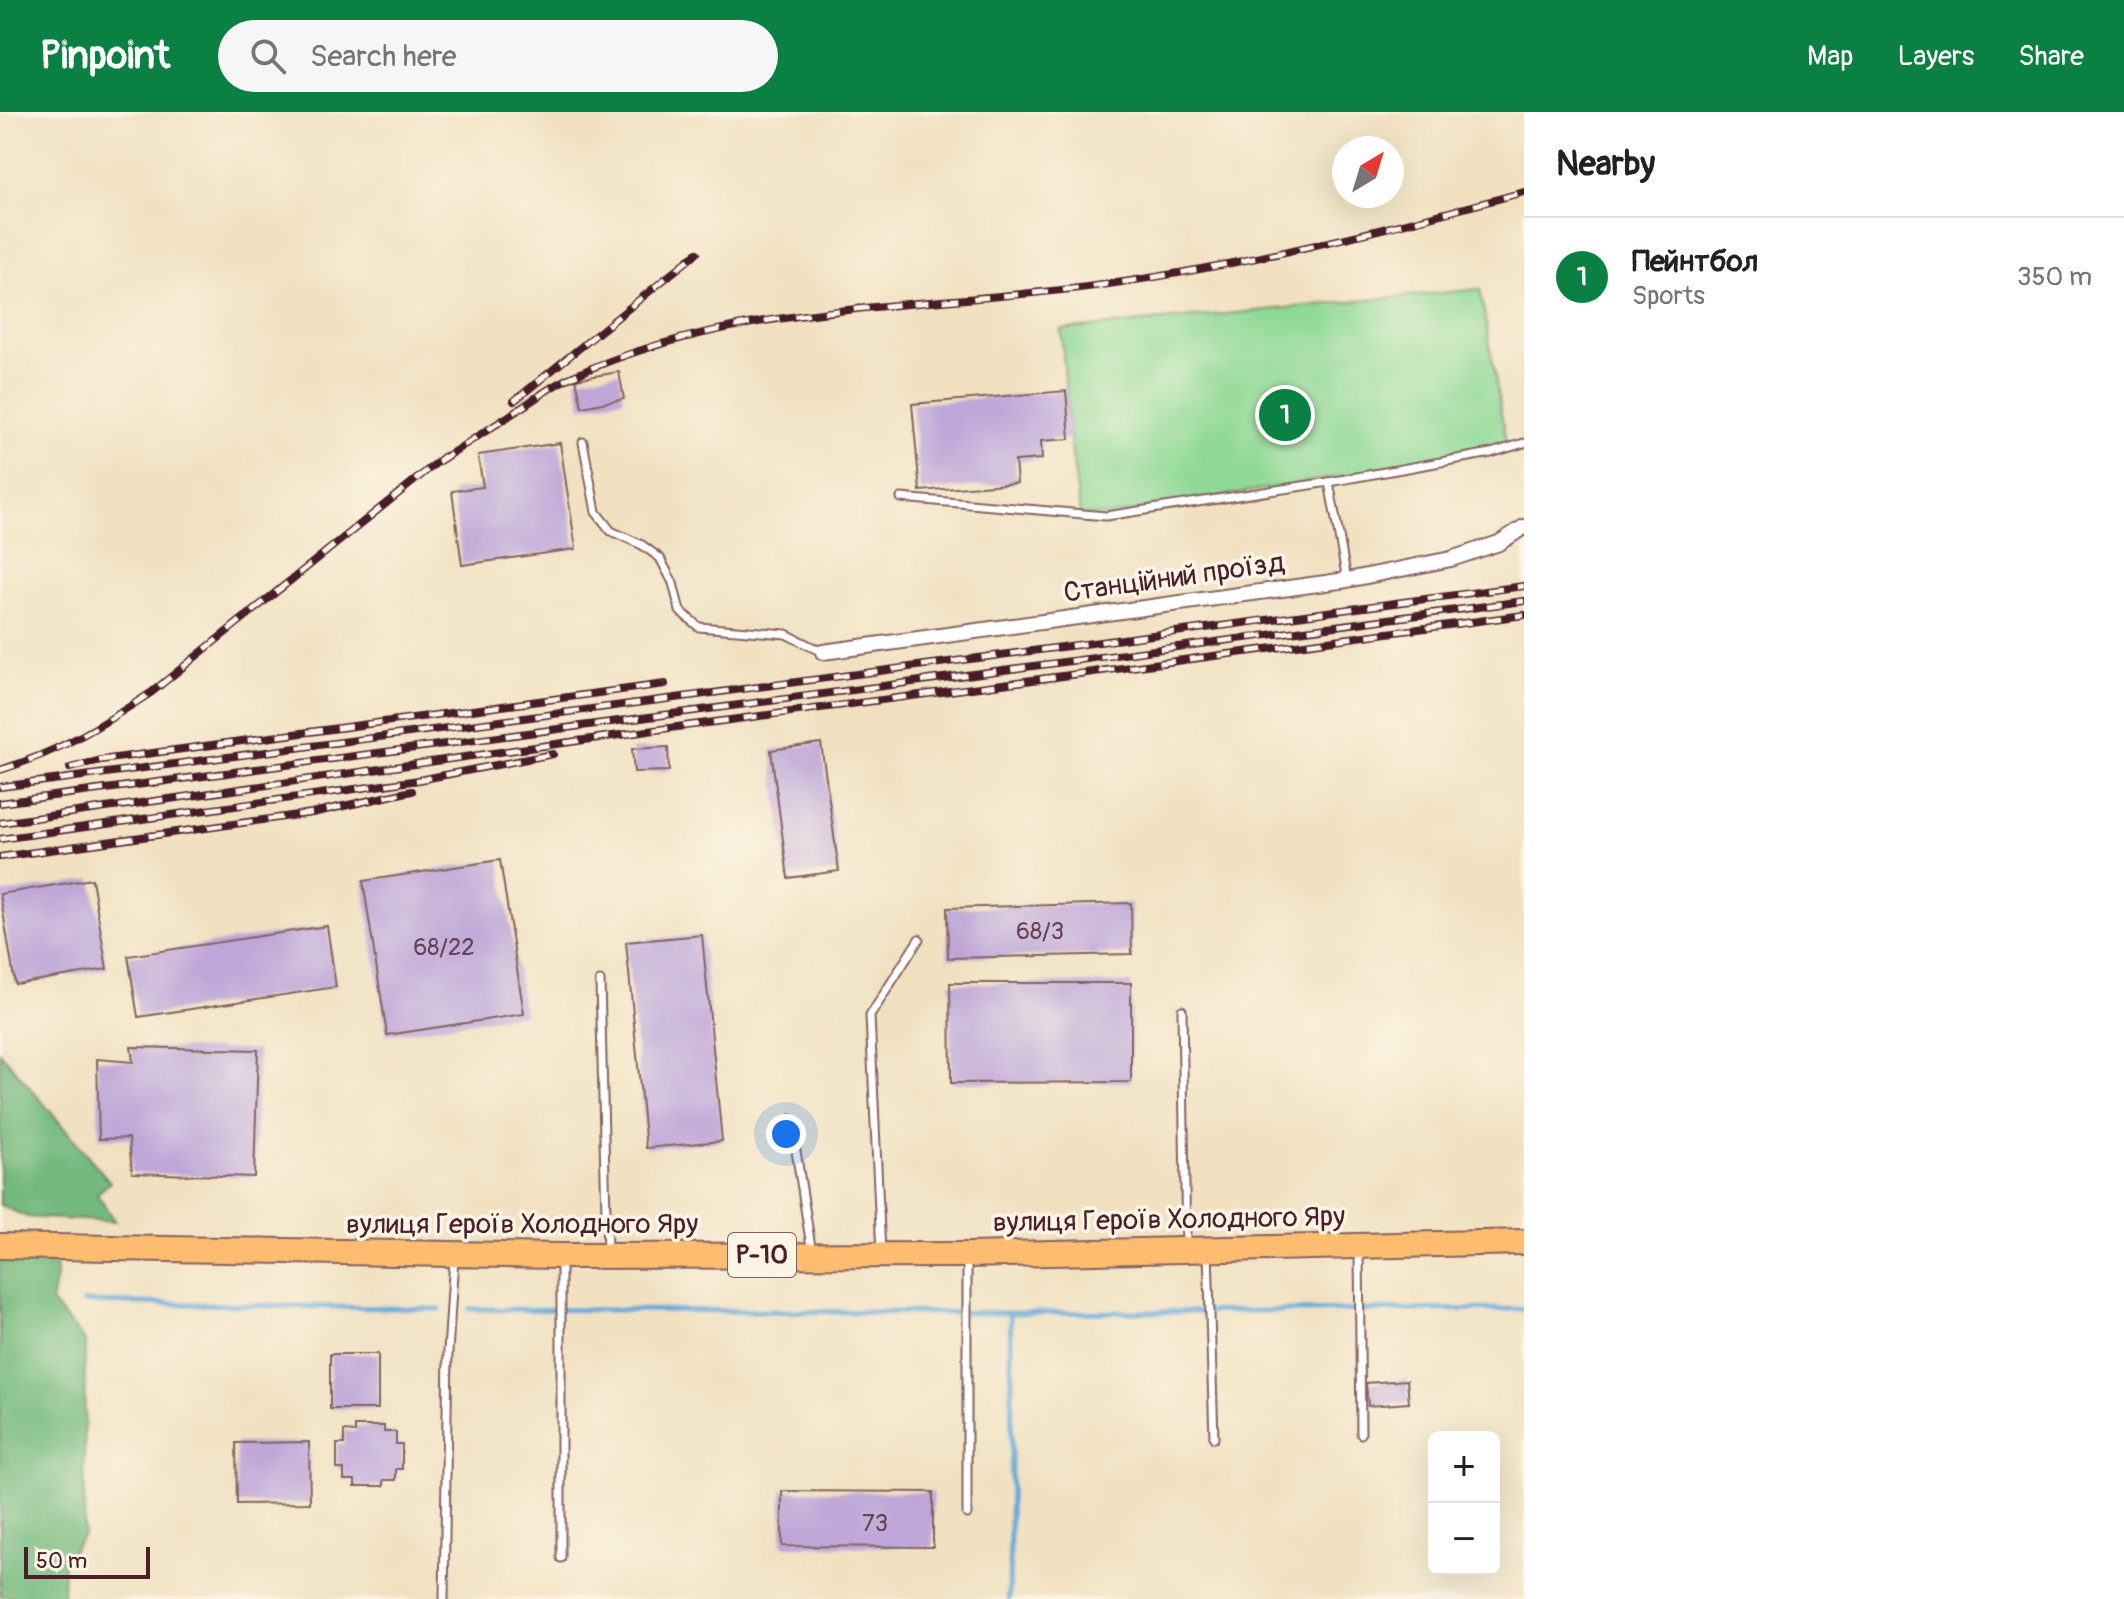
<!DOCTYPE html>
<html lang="en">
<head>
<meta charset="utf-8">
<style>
	:root { --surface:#fff; --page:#f6f6f6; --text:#202124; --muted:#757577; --line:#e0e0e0; --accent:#0b8043 }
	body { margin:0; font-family:Pangolin,sans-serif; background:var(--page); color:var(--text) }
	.controls { position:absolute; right:24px; bottom:24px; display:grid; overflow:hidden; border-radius:12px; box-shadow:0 8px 32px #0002 }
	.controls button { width:72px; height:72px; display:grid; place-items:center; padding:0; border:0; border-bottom:2px solid var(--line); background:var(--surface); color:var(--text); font:40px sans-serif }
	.compass { position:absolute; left:1332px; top:24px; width:72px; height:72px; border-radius:50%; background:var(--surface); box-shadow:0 8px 32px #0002; rotate:38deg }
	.scale { position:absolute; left:24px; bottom:20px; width:126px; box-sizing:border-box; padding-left:8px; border:4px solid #4a1f2b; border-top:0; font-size:22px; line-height:28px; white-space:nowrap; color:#4a1f2b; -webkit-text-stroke:6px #fcf5e5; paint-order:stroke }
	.you { position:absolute; left:786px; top:1022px; width:28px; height:28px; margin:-20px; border:6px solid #fff; border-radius:50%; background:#1a73e8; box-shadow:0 0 0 12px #1a73e833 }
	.badge { display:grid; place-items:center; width:52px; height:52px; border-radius:50%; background:var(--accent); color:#fff; font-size:26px; font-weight:700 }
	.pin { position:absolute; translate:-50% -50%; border:4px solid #fff; box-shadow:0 2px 8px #0006 }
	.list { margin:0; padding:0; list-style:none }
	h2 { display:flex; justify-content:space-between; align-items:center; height:104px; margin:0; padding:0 32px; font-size:34px }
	h2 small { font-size:26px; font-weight:400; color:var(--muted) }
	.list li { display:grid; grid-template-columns:52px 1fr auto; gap:24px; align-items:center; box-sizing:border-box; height:120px; padding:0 32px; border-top:2px solid var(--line) }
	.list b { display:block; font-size:30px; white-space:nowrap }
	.list p { margin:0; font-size:26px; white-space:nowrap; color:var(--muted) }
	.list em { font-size:26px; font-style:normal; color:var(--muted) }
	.icon { flex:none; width:44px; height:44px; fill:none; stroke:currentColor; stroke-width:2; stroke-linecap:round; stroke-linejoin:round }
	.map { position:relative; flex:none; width:1524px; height:1487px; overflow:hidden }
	header { display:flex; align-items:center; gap:48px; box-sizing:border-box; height:112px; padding:0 40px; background:var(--accent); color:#fff }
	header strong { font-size:38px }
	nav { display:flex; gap:44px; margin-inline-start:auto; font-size:28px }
	.search { width:560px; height:72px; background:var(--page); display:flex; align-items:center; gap:20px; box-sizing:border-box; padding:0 28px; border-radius:44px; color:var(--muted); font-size:30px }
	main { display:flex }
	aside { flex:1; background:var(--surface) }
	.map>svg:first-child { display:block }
	.green { fill:#8fd995; stroke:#6c7c60; stroke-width:2 }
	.forest { fill:#73b97e; stroke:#5e6c54; stroke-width:2 }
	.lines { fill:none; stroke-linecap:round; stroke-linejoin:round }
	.stream { stroke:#63a9d9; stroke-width:5 }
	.building { fill:#bea7d8 }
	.lane-casing { stroke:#846360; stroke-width:11 }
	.street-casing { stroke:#846360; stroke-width:18 }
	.primary-casing { stroke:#846360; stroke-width:28 }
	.lane { stroke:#fff; stroke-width:7 }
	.street { stroke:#fff; stroke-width:14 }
	.primary { stroke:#fdbc6f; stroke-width:24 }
	.rail-casing { stroke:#4a1f2b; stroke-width:8 }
	.rail { stroke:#fcf5e5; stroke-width:5; stroke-dasharray:15; stroke-linecap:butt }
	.labels { text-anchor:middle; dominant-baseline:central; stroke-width:7; stroke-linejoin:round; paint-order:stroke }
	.number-label { font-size:24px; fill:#674156 }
	.shield { fill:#fcf5e5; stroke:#7f5f63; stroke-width:2 }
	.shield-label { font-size:26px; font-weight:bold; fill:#4a1f2b }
	.street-label { font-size:28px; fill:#4a1f2b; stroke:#fcf5e5 }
</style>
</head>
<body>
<header>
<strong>Pinpoint</strong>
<div class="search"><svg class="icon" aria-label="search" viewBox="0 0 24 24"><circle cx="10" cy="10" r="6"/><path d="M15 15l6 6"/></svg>Search here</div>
<nav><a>Map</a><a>Layers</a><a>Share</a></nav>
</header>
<main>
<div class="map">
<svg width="1524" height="1487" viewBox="0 0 1524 1487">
	<rect width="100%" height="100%" fill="#fcf5e5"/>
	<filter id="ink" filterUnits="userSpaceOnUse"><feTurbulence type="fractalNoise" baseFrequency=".0125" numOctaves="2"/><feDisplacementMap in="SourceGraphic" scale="16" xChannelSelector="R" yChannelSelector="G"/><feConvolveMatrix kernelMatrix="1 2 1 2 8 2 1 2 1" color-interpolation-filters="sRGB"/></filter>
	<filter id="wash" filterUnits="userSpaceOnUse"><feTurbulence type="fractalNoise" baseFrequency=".006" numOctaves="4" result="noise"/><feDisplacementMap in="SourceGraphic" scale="32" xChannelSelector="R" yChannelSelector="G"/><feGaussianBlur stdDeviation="1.8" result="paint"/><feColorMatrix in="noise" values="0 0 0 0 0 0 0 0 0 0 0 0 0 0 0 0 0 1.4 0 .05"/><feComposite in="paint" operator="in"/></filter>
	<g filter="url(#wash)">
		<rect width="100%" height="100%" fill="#f1e1c1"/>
		<path class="green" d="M1480,177L1507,336L1106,404L1080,402L1070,327L1061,218Z"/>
		<g class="forest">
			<path d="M0,940L110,1070L97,1082L115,1110L27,1105L0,1093Z"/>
			<path d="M0,1134L55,1135L56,1165L51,1190L85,1229L84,1422L64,1450L63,1484H0Z"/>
		</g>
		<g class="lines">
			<g class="stream">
				<path d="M84,1190L440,1197"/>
				<path d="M470,1197L1010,1201"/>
				<path d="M1009,1487L1012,1279L1010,1201L1524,1197"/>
			</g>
		</g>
		<g id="blocks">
			<g class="building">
				<path d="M619,260L624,287L582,295L576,267Z"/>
				<path d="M1066,279L1070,327L1041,329L1042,347L1015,349L1017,371L920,379L912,292Z"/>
				<path d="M560,331L576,437L462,453L452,379L483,375L478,343Z"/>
				<path d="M821,631L839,759L788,766L771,638Z"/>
				<path d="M668,635L669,659L634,660L632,637Z"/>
				<path d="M500,748L524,902L387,923L363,769Z"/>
				<path d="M92,767L107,857L15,872L0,782Z"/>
				<path d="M1131,791L1132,842L948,846L947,796Z"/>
				<path d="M327,814L336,875L138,905L128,844Z"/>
				<path d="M702,823L722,1029L646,1036L626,830Z"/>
				<path d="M950,871H1131V970L951,971Z"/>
				<path d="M131,935L258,938L254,1065L132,1061L129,1026L99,1027L97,947L133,950Z"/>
				<rect x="330" y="1242" width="48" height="55"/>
				<path d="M1407,1268L1409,1291L1368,1294L1366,1271Z"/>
				<path d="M355,1314H384V1320H396V1332H402V1357H396V1368H384V1374H355V1368H344V1357H337V1332H344V1319L355,1320Z"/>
				<path d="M309,1330L310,1391L237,1392L236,1331Z"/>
				<path d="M782,1379L933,1380V1435L782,1434Z"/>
			</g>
		</g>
	</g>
	<g filter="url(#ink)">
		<use href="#blocks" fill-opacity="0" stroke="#846360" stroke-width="2"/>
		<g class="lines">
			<defs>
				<g id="lane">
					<path d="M583,330L596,400L611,419L642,433L660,446L673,471L680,499L699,515L786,522L822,540"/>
					<path d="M901,386L1106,404L1329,370"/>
					<path d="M1347,468L1329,370L1491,341L1524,331"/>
					<path d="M600,869L607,1142"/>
					<path d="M1182,898L1186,1135"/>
					<path d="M791,1007L812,1141"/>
					<path d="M1208,1140L1214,1326"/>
					<path d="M1359,1140L1361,1322"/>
					<path d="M881,1141L870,904L919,827"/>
					<path d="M561,1148V1446"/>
					<path d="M967,1402V1148"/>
					<path d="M444,1487L448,1240L454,1146"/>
				</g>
				<path id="street" d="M823,540L1347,468L1451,447L1499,431L1524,415"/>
				<path id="primary" d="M0,1134L561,1144L968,1143L1524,1130"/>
			</defs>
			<use href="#lane" class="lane-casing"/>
			<use href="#street" class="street-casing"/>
			<use href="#primary" class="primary-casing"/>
			<use href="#lane" class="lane"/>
			<use href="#street" class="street"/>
			<use href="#primary" class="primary"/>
			<defs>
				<g id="rail">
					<path d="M514,289L697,141"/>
					<path d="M438,350C467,331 496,313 524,294C539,284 554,272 571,265C734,191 912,197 1087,175C1235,156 1380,119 1524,80"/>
					<path d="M70,656L101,648L665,572"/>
					<path d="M0,658C61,639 99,615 152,580L445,344"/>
					<path d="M0,675L1524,474"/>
					<path d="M0,691L1524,489"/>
					<path d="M0,711L662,617L1524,503"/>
					<path d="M0,727L419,668L553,642"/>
					<path d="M0,745L312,701L412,679"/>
				</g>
			</defs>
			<use href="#rail" class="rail-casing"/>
			<use href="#rail" class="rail"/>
		</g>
	</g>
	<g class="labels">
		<g class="number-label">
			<text x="1040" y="819">68/3</text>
			<text x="444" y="835">68/22</text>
			<text x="875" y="1411">73</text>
		</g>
		<rect class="shield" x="728" y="1121" width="68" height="44" rx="6"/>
		<g class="shield-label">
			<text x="762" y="1143">Р-10</text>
		</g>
		<g class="street-label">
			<text transform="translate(1174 466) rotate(-8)">Станційний проїзд</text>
			<text transform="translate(1169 1108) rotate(-1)">вулиця Героїв Холодного Яру</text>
			<text x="522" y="1112">вулиця Героїв Холодного Яру</text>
		</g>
	</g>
</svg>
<div class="controls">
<button>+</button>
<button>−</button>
</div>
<svg class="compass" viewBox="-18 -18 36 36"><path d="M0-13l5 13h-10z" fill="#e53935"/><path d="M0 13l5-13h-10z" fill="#757577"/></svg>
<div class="scale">50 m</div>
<div class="you"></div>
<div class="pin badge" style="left:1285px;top:303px">1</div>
</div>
<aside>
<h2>Nearby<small></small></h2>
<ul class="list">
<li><span class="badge">1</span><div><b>Пейнтбол</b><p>Sports</p></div><em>350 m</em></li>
</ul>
</aside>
</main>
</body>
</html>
